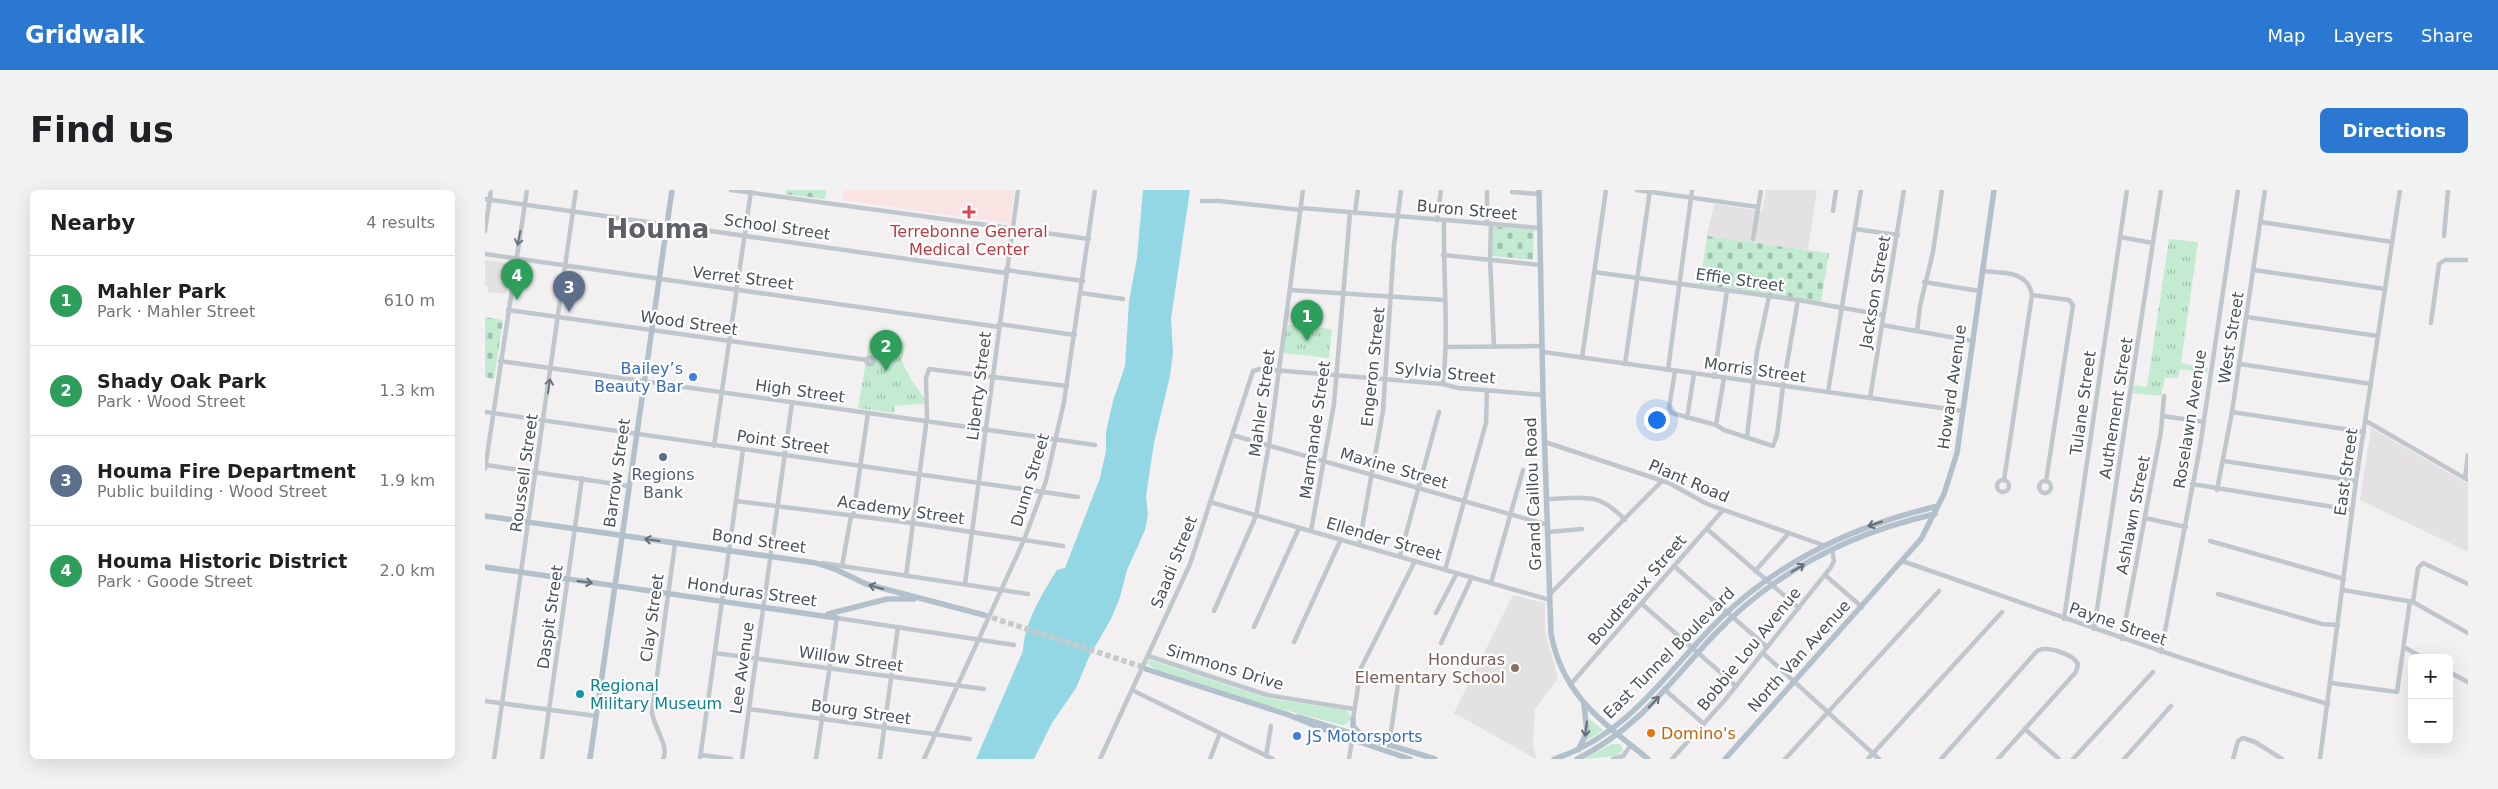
<!DOCTYPE html>
<html lang="en">
<head>
<meta charset="utf-8">
<style>
	:root { --surface:#fff; --page:#f2f2f2; --text:#202124; --muted:#757577; --line:#e0e0e0; --accent:#2a78d2 }
	body { margin:0; font-family:"DejaVu Sans",sans-serif; background:var(--page); color:var(--text) }
	.controls { position:absolute; right:15px; bottom:15px; display:grid; overflow:hidden; border-radius:8px; box-shadow:0 5px 20px #0002 }
	.controls button { width:45px; height:45px; display:grid; place-items:center; padding:0; border:0; border-bottom:1px solid var(--line); background:var(--surface); color:var(--text); font:25px sans-serif }
	.you { position:absolute; left:1171px; top:229px; width:18px; height:18px; margin:-12px; border:4px solid #fff; border-radius:50%; background:#1a73e8; box-shadow:0 0 0 8px #1a73e833 }
	.badge { display:grid; place-items:center; width:32px; height:32px; border-radius:50%; background:var(--accent); color:#fff; font-size:16px; font-weight:700 }
	.pin { position:absolute; translate:-50% -41px; filter:drop-shadow(0 1px 2px #0008) }
	.pin::after { content:''; position:absolute; top:26px; width:18px; height:15px; background:inherit; clip-path:polygon(0 0,100% 0,50% 100%) }
	.list { margin:0; padding:0; list-style:none }
	h2 { display:flex; justify-content:space-between; align-items:center; height:65px; margin:0; padding:0 20px; font-size:21px }
	h2 small { font-size:16px; font-weight:400; color:var(--muted) }
	.list li { display:grid; grid-template-columns:32px 1fr auto; gap:15px; align-items:center; box-sizing:border-box; height:90px; padding:0 20px; border-top:1px solid var(--line) }
	.list b { display:block; font-size:19px; white-space:nowrap }
	.list p { margin:0; font-size:16px; white-space:nowrap; color:var(--muted) }
	.list em { font-size:16px; font-style:normal; color:var(--muted) }
	.map { position:relative; flex:none; width:1983px; height:569px; overflow:hidden; border-radius:8px }
	header { display:flex; align-items:center; gap:30px; box-sizing:border-box; height:70px; padding:0 25px; background:var(--accent); color:#fff }
	header strong { font-size:24px }
	nav { display:flex; gap:28px; margin-inline-start:auto; font-size:18px }
	.intro { display:flex; align-items:center; justify-content:space-between; box-sizing:border-box; height:120px; padding:0 30px }
	h1 { margin:0; font-size:35px }
	.button { padding:12px 22px; border-radius:8px; background:var(--accent); color:#fff; font-size:18px; font-weight:700 }
	main { display:flex; gap:30px; padding:0 30px }
	aside { flex:1; background:var(--surface); border-radius:8px; box-shadow:0 5px 20px #0002 }
	.map>svg:first-child { display:block }
	.education { fill:#e3e1e1 }
	.medical { fill:#f9e4e3 }
	.green { fill:#c2ebd1 }
	.cemetery { fill:url(#cemetery-stones) }
	.park { fill:url(#park-tufts) }
	.water { fill:#93d6e4 }
	.lines { fill:none; stroke-linecap:round; stroke-linejoin:round }
	.major-tunnel { stroke:#c8c9cb; stroke-width:5.5; stroke-dasharray:5.5 3; stroke-linecap:butt }
	.minor { stroke:#bfc7cd; stroke-width:4.5 }
	.major { stroke:#b2c0cc; stroke-width:5.5 }
	.oneway { stroke:#6c767d }
	.oneway2 { stroke:#636e77 }
	.health-dot { fill:#e0444e; stroke:#fff; stroke-width:2 }
	.shop-dot { fill:#3f7fe0; stroke:#fff; stroke-width:2 }
	.service-dot { fill:#5c6f8a; stroke:#fff; stroke-width:2 }
	.education-dot { fill:#8d6e63; stroke:#fff; stroke-width:2 }
	.culture-dot { fill:#0f9aa8; stroke:#fff; stroke-width:2 }
	.food-dot { fill:#e8710a; stroke:#fff; stroke-width:2 }
	.labels { text-anchor:middle; dominant-baseline:central; stroke-width:4.5; stroke-linejoin:round; paint-order:stroke }
	.street-label { font-size:16px; fill:#49535b; stroke:#fff }
	.health-label { font-size:16px; fill:#be3a42; stroke:#fff }
	.shop-label { font-size:16px; fill:#366cbe; stroke:#fff; text-anchor:end }
	.service-label { font-size:16px; fill:#4e5e75; stroke:#fff }
	.education-label { font-size:16px; fill:#785e54; stroke:#fff; text-anchor:end }
	.culture-label { font-size:16px; fill:#0d838f; stroke:#fff; text-anchor:start }
	.food-label { font-size:16px; fill:#c56008; stroke:#fff; text-anchor:start }
	.town-label { font-size:26px; font-weight:bold; fill:#5d6064; stroke:#fff }
</style>
</head>
<body>
<header>
<strong>Gridwalk</strong>
<nav><a>Map</a><a>Layers</a><a>Share</a></nav>
</header>
<div class="intro"><h1>Find us</h1><a class="button">Directions</a></div>
<main>
<aside>
<h2>Nearby<small>4 results</small></h2>
<ul class="list">
<li><span class="badge" style="background:#2e9e5b">1</span><div><b>Mahler Park</b><p>Park · Mahler Street</p></div><em>610 m</em></li>
<li><span class="badge" style="background:#2e9e5b">2</span><div><b>Shady Oak Park</b><p>Park · Wood Street</p></div><em>1.3 km</em></li>
<li><span class="badge" style="background:#5c6f8a">3</span><div><b>Houma Fire Department</b><p>Public building · Wood Street</p></div><em>1.9 km</em></li>
<li><span class="badge" style="background:#2e9e5b">4</span><div><b>Houma Historic District</b><p>Park · Goode Street</p></div><em>2.0 km</em></li>
</ul>
</aside>
<div class="map">
<svg width="1983" height="569" viewBox="0 0 1983 569">
	<defs>
		<pattern id="cemetery-stones" width="16" height="16" patternUnits="userSpaceOnUse" patternTransform="scale(1.25)"><rect width="16" height="16" fill="#c2ebd1"/><path d="M2 7V4a2 2 0 0 1 4 0v3zM10 15v-3a2 2 0 0 1 4 0v3z" fill="#a0c1ad"/></pattern>
		<pattern id="park-tufts" width="24" height="20" patternUnits="userSpaceOnUse" patternTransform="scale(1.25)"><rect width="24" height="20" fill="#c2ebd1"/><path d="M3 7l-1-3M5 7V3M7 7l1-3M15 17l-1-3M17 17v-4M19 17l1-3" fill="none" stroke="#a0c1ad"/></pattern>
	</defs>
	<rect width="100%" height="100%" fill="#f2f0f0"/>
	<g class="education">
		<path d="M1281,0H1332L1323,60L1222,46L1229,14L1277,21Z"/>
		<path d="M0,70L26,74L21,104L3,102V96H0Z"/>
		<path d="M1886,238L1983,294V362L1875,310Z"/>
		<path d="M1028,405L1060,413V441L1073,488L1050,519L1048,554L1051,569L969,523Z"/>
	</g>
	<path class="medical" d="M359,0H529L525,33L357,10Z"/>
	<g class="green">
		<path d="M665,470L782,508L861,520L865,524C866,530 863,535 857,535L792,518L671,479L661,473Z"/>
		<path d="M1104,529L1118,540L1101,551Z"/>
		<path d="M1127,554H1135L1138,560L1130,566L1099,569Z"/>
	</g>
	<g class="cemetery">
		<path d="M301,0H341L340,9L300,4Z"/>
		<path d="M1007,36L1049,40L1048,70L1007,66Z"/>
		<path d="M1222,46L1344,63L1336,112L1215,94Z"/>
		<path d="M0,127L18,130L9,189L0,187Z"/>
	</g>
	<g class="park">
		<path d="M1684,49L1713,52L1696,173L1723,178L1722,183L1695,179L1693,188H1680L1676,206L1648,203L1649,195L1662,197Z"/>
		<path d="M801,135L847,139L844,168L798,163Z"/>
		<path d="M385,148L420,153L417,172L427,191L443,213L410,216L409,223L373,218Z"/>
	</g>
	<path class="water" d="M658,0H705L686,129L688,162L685,186L669,253L661,306L663,325L660,340L642,380L635,407L626,429L604,467L591,498L567,533L549,569H491L538,461C539,433 557,404 572,380L580,378L615,288L621,261V242L628,211L640,176L644,111L652,68Z"/>
	<g class="lines">
		<path class="major-tunnel" d="M499,425L661,478"/>
		<g class="minor">
			<path d="M246,0L604,49"/>
			<path d="M1152,0L1273,17"/>
			<path d="M1027,2L1054,4"/>
			<path d="M0,9L521,83"/>
			<path d="M717,11H734L816,20"/>
			<path d="M816,18L1055,38"/>
			<path d="M1348,21L1351,0"/>
			<path d="M870,23L873,0"/>
			<path d="M952,30L956,0"/>
			<path d="M1776,32L1907,52"/>
			<path d="M1002,34V0"/>
			<path d="M1006,34L1005,68L1009,157"/>
			<path d="M1370,39L1413,45"/>
			<path d="M0,41L6,0"/>
			<path d="M1959,46L1963,0"/>
			<path d="M1635,47L1668,53"/>
			<path d="M1268,49L1276,0"/>
			<path d="M0,64L514,137"/>
			<path d="M958,65L1056,75"/>
			<path d="M521,80L598,91"/>
			<path d="M1769,80L1900,99"/>
			<path d="M1497,81C1517,83 1543,80 1547,105L1519,290"/>
			<path d="M1109,82L1313,110L1398,125"/>
			<path d="M1439,92L1494,101"/>
			<path d="M805,100L959,110"/>
			<path d="M596,103L638,109"/>
			<path d="M1547,105L1584,110L1588,115L1561,291"/>
			<path d="M23,120L382,170"/>
			<path d="M1762,127L1893,146"/>
			<path d="M1946,133L1954,74L1960,70H1983"/>
			<path d="M514,134L590,145"/>
			<path d="M1397,135L1488,151"/>
			<path d="M1432,141L1435,116L1448,62L1457,0"/>
			<path d="M962,157L1057,156"/>
			<path d="M1058,162L1478,221"/>
			<circle cx="385" cy="171" r="3.5"/>
			<path d="M1097,168L1121,0"/>
			<path d="M15,171L610,255"/>
			<path d="M1140,174L1165,0"/>
			<path d="M1755,174L1886,194"/>
			<path d="M1183,180L1207,0"/>
			<path d="M1190,181L1184,218L1187,223L1231,235L1239,240L1288,256L1292,245L1298,196L1313,110"/>
			<path d="M1229,187L1242,101"/>
			<path d="M958,194C964,140 958,85 959,31"/>
			<path d="M1343,202L1376,0"/>
			<path d="M1385,208L1419,0"/>
			<path d="M0,222L593,307"/>
			<path d="M1747,222L1879,242"/>
			<path d="M1678,226L1719,232"/>
			<path d="M1202,228L1209,184"/>
			<path d="M1881,231L1983,290"/>
			<path d="M1231,235L1239,188"/>
			<path d="M747,245L1063,335"/>
			<path d="M1262,247L1272,162L1284,107"/>
			<path d="M1060,252L1184,293L1222,314L1338,355"/>
			<path d="M229,256L266,1"/>
			<path d="M1739,271L1871,291"/>
			<path d="M1,275L144,296"/>
			<path d="M0,279L42,0"/>
			<path d="M1980,288L1983,265"/>
			<circle cx="1518" cy="296" r="6"/>
			<circle cx="1560" cy="297" r="6"/>
			<path d="M1707,294L1867,320"/>
			<path d="M1732,300L1747,222L1780,0"/>
			<path d="M1063,309C1098,308 1113,301 1140,330"/>
			<path d="M251,311L427,333L578,356"/>
			<path d="M725,312L1065,410"/>
			<path d="M368,326L383,223"/>
			<path d="M1660,328L1701,337"/>
			<path d="M1222,339L1314,418"/>
			<path d="M826,341L849,214L865,23"/>
			<path d="M1063,342L1097,339"/>
			<path d="M1725,351L1859,389"/>
			<path d="M874,355L898,221L909,55L916,0"/>
			<path d="M915,366L954,222"/>
			<path d="M1417,371C1559,420 1699,472 1843,514"/>
			<path d="M337,373L543,404"/>
			<path d="M357,376L366,326"/>
			<path d="M1189,376L1282,457"/>
			<path d="M960,380L1001,233L1002,200"/>
			<path d="M1270,381L1304,343"/>
			<path d="M1340,385L1377,417"/>
			<path d="M421,386L442,227L441,188L444,179L582,196"/>
			<path d="M1006,393L1038,280"/>
			<path d="M480,394L533,0"/>
			<path d="M1858,400L1928,412L1933,378L1938,373L1983,394"/>
			<path d="M1065,404L1177,291"/>
			<path d="M1733,404L1837,434L1853,435"/>
			<path d="M1928,412L1983,443"/>
			<path d="M1157,414L1251,496"/>
			<path d="M729,421L771,326L784,255L818,0"/>
			<path d="M951,423L972,383"/>
			<path d="M1579,429L1642,0"/>
			<path d="M769,437L814,338"/>
			<path d="M1609,439L1676,0"/>
			<path d="M1637,449L1676,241L1679,206"/>
			<path d="M809,452L856,349"/>
			<path d="M956,453L987,387"/>
			<path d="M1919,457L1938,468"/>
			<path d="M1676,462L1715,257L1753,0"/>
			<path d="M230,463L499,499"/>
			<path d="M1278,463L1394,569"/>
			<path d="M663,466L782,505L869,519"/>
			<path d="M1964,482L1983,492"/>
			<path d="M1846,493L1912,502L1925,411"/>
			<path d="M1085,495L1238,320"/>
			<path d="M1179,499L1219,534"/>
			<path d="M647,500L788,569"/>
			<path d="M0,511L111,526"/>
			<path d="M264,519L485,549"/>
			<path d="M868,529L876,478L930,371"/>
			<path d="M1540,539L1574,569"/>
			<path d="M904,555L913,494"/>
			<path d="M216,565L246,569"/>
			<path d="M781,566L786,536"/>
			<path d="M9,569L91,0"/>
			<path d="M57,569L97,288"/>
			<path d="M178,569C185,557 168,536 167,522L190,354"/>
			<path d="M215,569L258,260"/>
			<path d="M257,569L307,213"/>
			<path d="M331,569L352,428L529,455"/>
			<path d="M395,569L413,437"/>
			<path d="M439,569L539,350L561,291L579,212L610,0"/>
			<path d="M615,569L705,374L768,181L775,179L958,194L973,198L1058,205"/>
			<path d="M725,569L735,543"/>
			<path d="M864,569L867,550"/>
			<path d="M1128,569L1138,566L1146,555"/>
			<path d="M1187,569L1240,510L1346,377L1349,371L1347,359"/>
			<path d="M1300,569L1454,401"/>
			<path d="M1383,569L1517,422"/>
			<path d="M1456,569L1552,461C1561,455 1588,464 1593,474L1591,482L1513,569"/>
			<path d="M1588,569L1668,482"/>
			<path d="M1639,569L1686,516"/>
			<path d="M1748,569L1753,551L1758,548L1770,552L1797,569"/>
			<path d="M1835,569L1871,291L1915,0"/>
		</g>
		<g class="major">
			<path d="M1054,0L1058,205L1066,444C1078,506 1117,531 1163,569"/>
			<path d="M0,326L331,373L352,380L381,394L499,425"/>
			<path d="M0,377L352,428"/>
			<path d="M343,424L402,409H429"/>
			<path d="M661,479L801,524L851,544L925,569"/>
			<path d="M813,527L950,569"/>
			<path d="M868,529V536L875,544"/>
			<path d="M1093,560L1102,542L1099,515"/>
			<path d="M105,569L187,0"/>
			<path d="M1069,569C1145,545 1183,479 1237,427C1298,368 1372,335 1453,316"/>
			<path d="M1092,569C1154,538 1184,493 1229,445C1289,382 1366,343 1450,324"/>
			<path d="M1240,569L1436,349L1459,304L1472,263L1509,0"/>
		</g>
	</g>
	<defs><path id="oneway-shaft" d="M-6 0H5M1.5-3L5.5 0L1.5 3" fill="none" stroke-width="1.6" stroke-linecap="round" stroke-linejoin="round" transform="scale(1.25)"/></defs>
	<g class="oneway">
		<use href="#oneway-shaft" transform="translate(34 48) rotate(101)"/>
		<use href="#oneway-shaft" transform="translate(64 196) rotate(-82)"/>
	</g>
	<g class="oneway2">
		<use href="#oneway-shaft" transform="translate(1390 334) rotate(161)"/>
		<use href="#oneway-shaft" transform="translate(167 350) rotate(-172)"/>
		<use href="#oneway-shaft" transform="translate(1313 378) rotate(-31)"/>
		<use href="#oneway-shaft" transform="translate(100 392) rotate(8)"/>
		<use href="#oneway-shaft" transform="translate(391 397) rotate(-165)"/>
		<use href="#oneway-shaft" transform="translate(1169 512) rotate(-47)"/>
		<use href="#oneway-shaft" transform="translate(1101 539) rotate(97)"/>
	</g>
	<path class="health-dot" d="M481.5 14.5h5v5h5v5h-5v5h-5v-5h-5v-5h5z"/>
	<g class="shop-dot">
		<circle cx="208" cy="187" r="5"/>
		<circle cx="812" cy="546" r="5"/>
	</g>
	<circle class="service-dot" cx="178" cy="267" r="5"/>
	<circle class="education-dot" cx="1030" cy="478" r="5"/>
	<circle class="culture-dot" cx="95" cy="504" r="5"/>
	<circle class="food-dot" cx="1166" cy="543" r="5"/>
	<g class="labels">
		<g class="street-label">
			<text transform="translate(982 20) rotate(5)">Buron Street</text>
			<text transform="translate(292 37) rotate(8)">School Street</text>
			<text transform="translate(258 88) rotate(7)">Verret Street</text>
			<text transform="translate(1255 90) rotate(8)">Effie Street</text>
			<text transform="translate(1390 102) rotate(-80)">Jackson Street</text>
			<text transform="translate(204 133) rotate(8)">Wood Street</text>
			<text transform="translate(1746 148) rotate(-81)">West Street</text>
			<text transform="translate(888 177) rotate(-84)">Engeron Street</text>
			<text transform="translate(1270 180) rotate(8)">Morris Street</text>
			<text transform="translate(960 183) rotate(6)">Sylvia Street</text>
			<text transform="translate(494 196) rotate(-83)">Liberty Street</text>
			<text transform="translate(1467 197) rotate(-82)">Howard Avenue</text>
			<text transform="translate(315 201) rotate(8)">High Street</text>
			<text transform="translate(777 213) rotate(-82)">Mahler Street</text>
			<text transform="translate(1598 213) rotate(-82)">Tulane Street</text>
			<text transform="translate(1631 218) rotate(-81)">Authement Street</text>
			<text transform="translate(1705 229) rotate(-81)">Roselawn Avenue</text>
			<text transform="translate(830 240) rotate(-82)">Marmande Street</text>
			<text transform="translate(298 252) rotate(8)">Point Street</text>
			<text transform="translate(909 278) rotate(16)">Maxine Street</text>
			<text transform="translate(1861 282) rotate(-82)">East Street</text>
			<text transform="translate(39 283) rotate(-82)">Roussell Street</text>
			<text transform="translate(132 283) rotate(-82)">Barrow Street</text>
			<text transform="translate(545 290) rotate(-73)">Dunn Street</text>
			<text transform="translate(1204 291) rotate(23)">Plant Road</text>
			<text transform="translate(1048 304) rotate(-92)">Grand Caillou Road</text>
			<text transform="translate(416 320) rotate(8)">Academy Street</text>
			<text transform="translate(1648 325) rotate(-79)">Ashlawn Street</text>
			<text transform="translate(899 349) rotate(16)">Ellender Street</text>
			<text transform="translate(274 351) rotate(8)">Bond Street</text>
			<text transform="translate(689 372) rotate(-68)">Saadi Street</text>
			<text transform="translate(1152 400) rotate(-49)">Boudreaux Street</text>
			<text transform="translate(267 402) rotate(8)">Honduras Street</text>
			<text transform="translate(65 427) rotate(-82)">Daspit Street</text>
			<text transform="translate(167 428) rotate(-82)">Clay Street</text>
			<text transform="translate(1633 434) rotate(19)">Payne Street</text>
			<text transform="translate(1264 459) rotate(-51)">Bobbie Lou Avenue</text>
			<text transform="translate(1184 463) rotate(-45)">East Tunnel Boulevard</text>
			<text transform="translate(1314 466) rotate(-48)">North Van Avenue</text>
			<text transform="translate(366 469) rotate(8)">Willow Street</text>
			<text transform="translate(740 477) rotate(17)">Simmons Drive</text>
			<text transform="translate(257 478) rotate(-82)">Lee Avenue</text>
			<text transform="translate(376 522) rotate(8)">Bourg Street</text>
		</g>
		<g class="health-label">
			<text x="484" y="41">Terrebonne General<tspan x="484" dy="18">Medical Center</tspan></text>
		</g>
		<g class="shop-label">
			<text x="198" y="178">Bailey’s<tspan x="198" dy="18">Beauty Bar</tspan></text>
			<text x="822" y="546" text-anchor="start">JS Motorsports</text>
		</g>
		<g class="service-label">
			<text x="178" y="284">Regions<tspan x="178" dy="18">Bank</tspan></text>
		</g>
		<g class="education-label">
			<text x="1020" y="469">Honduras<tspan x="1020" dy="18">Elementary School</tspan></text>
		</g>
		<g class="culture-label">
			<text x="105" y="495">Regional<tspan x="105" dy="18">Military Museum</tspan></text>
		</g>
		<g class="food-label">
			<text x="1176" y="543">Domino's</text>
		</g>
		<g class="town-label">
			<text x="173" y="39">Houma</text>
		</g>
	</g>
</svg>
<div class="controls">
<button>+</button>
<button>−</button>
</div>
<div class="you"></div>
<div class="pin badge" style="left:822px;top:151px;background:#2e9e5b">1</div>
<div class="pin badge" style="left:401px;top:181px;background:#2e9e5b">2</div>
<div class="pin badge" style="left:84px;top:122px;background:#5c6f8a">3</div>
<div class="pin badge" style="left:32px;top:110px;background:#2e9e5b">4</div>
</div>
</main>
</body>
</html>
